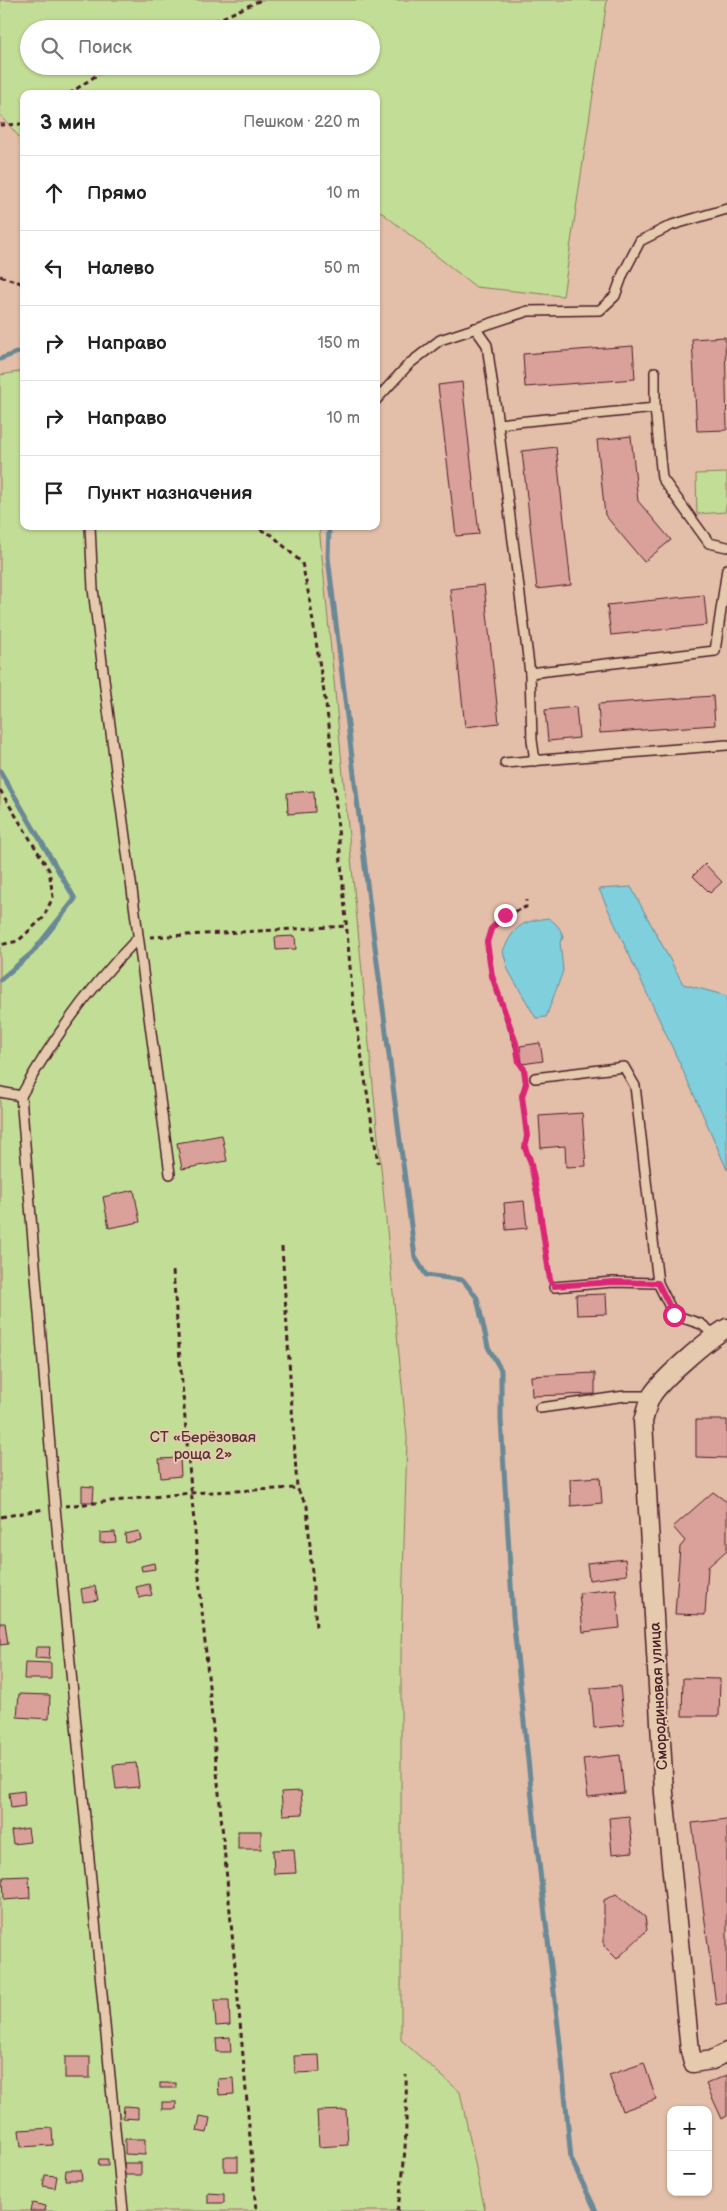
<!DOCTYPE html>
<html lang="ru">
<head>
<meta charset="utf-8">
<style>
	:root { --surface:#fff; --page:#f2f2f2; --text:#222; --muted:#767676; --line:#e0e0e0 }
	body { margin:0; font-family:"Balsamiq Sans",sans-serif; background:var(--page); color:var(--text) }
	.controls { position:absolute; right:15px; bottom:15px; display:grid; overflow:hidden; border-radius:10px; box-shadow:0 1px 4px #0004 }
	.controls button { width:45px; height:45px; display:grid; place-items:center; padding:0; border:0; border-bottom:1px solid var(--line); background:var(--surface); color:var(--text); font:25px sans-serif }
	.stop { position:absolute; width:15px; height:15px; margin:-11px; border:4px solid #db2777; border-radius:50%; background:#fff }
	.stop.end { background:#db2777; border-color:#fff; box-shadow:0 1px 5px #0008 }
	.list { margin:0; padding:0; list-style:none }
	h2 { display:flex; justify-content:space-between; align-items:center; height:65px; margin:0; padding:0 20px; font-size:21px }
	h2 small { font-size:16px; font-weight:400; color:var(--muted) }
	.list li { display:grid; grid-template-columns:32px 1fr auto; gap:15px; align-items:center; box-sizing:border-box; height:75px; padding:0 20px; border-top:1px solid var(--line) }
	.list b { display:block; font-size:19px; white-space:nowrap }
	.list em { font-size:16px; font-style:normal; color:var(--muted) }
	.icon { flex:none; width:28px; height:28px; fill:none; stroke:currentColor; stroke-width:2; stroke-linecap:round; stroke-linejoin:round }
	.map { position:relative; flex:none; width:727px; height:2211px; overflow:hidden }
	.search { position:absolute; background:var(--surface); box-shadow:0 1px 4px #0004; left:20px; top:20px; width:360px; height:55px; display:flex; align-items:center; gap:12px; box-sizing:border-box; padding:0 18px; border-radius:28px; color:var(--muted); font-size:19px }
	.panel { position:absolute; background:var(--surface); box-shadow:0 1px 4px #0004; left:20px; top:90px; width:360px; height:440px; border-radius:10px }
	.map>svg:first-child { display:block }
	.green { fill:#c2de96; stroke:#867e60; fill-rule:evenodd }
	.water { fill:#80cfdd; stroke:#6a8996 }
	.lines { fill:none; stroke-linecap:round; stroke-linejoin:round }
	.stream { stroke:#6a8996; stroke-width:5 }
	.building { fill:#daa09a; stroke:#4a1f2b }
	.service-casing { stroke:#4a1f2b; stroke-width:12 }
	.minor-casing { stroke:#4a1f2b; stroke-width:21 }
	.path { stroke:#4a1f2b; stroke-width:3; stroke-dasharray:5 4; stroke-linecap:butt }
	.service { stroke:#e6caad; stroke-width:9 }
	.minor { stroke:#e6caad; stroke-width:18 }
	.route { stroke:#db2777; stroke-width:6 }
	.labels { text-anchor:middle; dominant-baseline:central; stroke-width:4; stroke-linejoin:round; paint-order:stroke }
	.park-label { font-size:15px; fill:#563236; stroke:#e6caad }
	.street-label { font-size:15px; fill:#4a1f2b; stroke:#e6caad }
</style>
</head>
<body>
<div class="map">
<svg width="727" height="2211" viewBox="0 0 727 2211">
	<rect width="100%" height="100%" fill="#e3bea8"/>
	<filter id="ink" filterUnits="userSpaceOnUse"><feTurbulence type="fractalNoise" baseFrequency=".02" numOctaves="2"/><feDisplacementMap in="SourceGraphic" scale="10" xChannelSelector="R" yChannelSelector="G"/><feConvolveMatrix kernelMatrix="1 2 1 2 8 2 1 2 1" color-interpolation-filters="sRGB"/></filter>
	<g filter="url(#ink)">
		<g class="green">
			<path d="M0,0H607L563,296L476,287L376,208V94H24V143L0,114ZM29,29H371V66H29Z"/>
			<path d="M24,371V526H319L407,1438L401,1647V2040L460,2092L485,2211H0V375Z"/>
			<path d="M727,473V502L725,512L697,514L696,474Z"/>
		</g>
		<g class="water">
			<path d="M631,887L683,984L727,996V1170C687,1075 641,983 599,889Z"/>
			<path d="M548,918C556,923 561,928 563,938L560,942L563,971L546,1017L536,1018L508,970L503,951C515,925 521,922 548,918Z"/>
		</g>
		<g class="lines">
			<g class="stream">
				<path d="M0,359L24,350"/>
				<path d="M329,526L328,557L369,900L415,1257L426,1275L463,1280L477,1298L488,1347L501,1370V1420L513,1617L537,1846L561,2052L571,2159L596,2211"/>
				<path d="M0,771L75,899L32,953L0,980"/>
			</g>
		</g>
		<g class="building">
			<path d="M725,337L727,430L697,431L692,339Z"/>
			<path d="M633,346L635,379L525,387L523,354Z"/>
			<path d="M462,382L479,534L456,536L438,385Z"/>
			<path d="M631,436L638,501L671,540L644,562L605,515L597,440Z"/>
			<path d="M556,447L571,585L537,589L522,451Z"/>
			<path d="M484,585L499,723L465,727L450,589Z"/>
			<path d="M704,595L707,625L611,635L607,605Z"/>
			<path d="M713,696L715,725L600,733L598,704Z"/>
			<path d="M576,707L579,738L548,741L545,710Z"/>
			<path d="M314,791L315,812L288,814L287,793Z"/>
			<path d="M705,864L722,882L710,893L693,876Z"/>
			<path d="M295,936L296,949L276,950L275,937Z"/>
			<path d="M540,1043L543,1061L522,1064L520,1046Z"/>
			<path d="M582,1113L586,1166L566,1167L565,1146L541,1148L539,1116Z"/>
			<path d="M222,1135L227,1161L182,1169L177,1143Z"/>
			<path d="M134,1190L140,1222L109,1228L103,1197Z"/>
			<path d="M524,1201L527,1228L506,1230L504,1203Z"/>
			<path d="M606,1294L607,1314L577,1315L576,1295Z"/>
			<path d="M595,1373V1394L532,1396L531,1376Z"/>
			<path d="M696,1420H727V1458L696,1457Z"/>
			<path d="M180,1458L181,1476L161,1478L159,1459Z"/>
			<path d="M600,1477L602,1503L571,1506L570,1479Z"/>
			<path d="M82,1486L94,1487L93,1502H82Z"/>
			<path d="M713,1492L727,1502V1550L708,1567L705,1615L675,1614L680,1547L685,1541L673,1527Z"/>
			<path d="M139,1531L141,1540L126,1543L125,1534Z"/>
			<path d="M115,1532L116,1542L100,1543V1533Z"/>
			<path d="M625,1559L627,1575L589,1580L587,1563Z"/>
			<path d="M154,1563L155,1569L142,1571L141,1566Z"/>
			<path d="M149,1584L152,1595L139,1598L136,1587Z"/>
			<path d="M95,1586L98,1600L83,1602L81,1589Z"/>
			<path d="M616,1589L620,1628L583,1632L579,1593Z"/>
			<path d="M0,1623H5L8,1644L0,1645Z"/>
			<path d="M36,1647H50L49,1659L35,1658Z"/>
			<path d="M25,1662L51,1663V1679H24Z"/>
			<path d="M683,1678L720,1679L719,1716H682Z"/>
			<path d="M620,1686L624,1725L594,1728L591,1688Z"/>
			<path d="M19,1694L50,1695L49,1719L17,1717Z"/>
			<path d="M620,1755L624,1793L588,1797L583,1759Z"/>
			<path d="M136,1763L139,1787L116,1789L113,1765Z"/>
			<path d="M24,1791L25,1806L11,1808L9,1793Z"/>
			<path d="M301,1791L303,1814L283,1815L281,1792Z"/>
			<path d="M629,1816L633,1852L612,1854L609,1818Z"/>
			<path d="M727,1819V2003L716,2005L692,1823Z"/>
			<path d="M28,1828L30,1842L13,1844L11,1831Z"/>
			<rect x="238" y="1831" width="23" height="18"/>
			<path d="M294,1849L296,1873L274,1874L273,1850Z"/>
			<path d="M29,1876L30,1898L4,1900L3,1877Z"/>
			<path d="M616,1894L645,1917L647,1930L617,1959L604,1946V1900Z"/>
			<path d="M214,2000H229L230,2025L216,2026Z"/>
			<path d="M230,2037L231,2052H217L216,2038Z"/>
			<path d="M319,2055L320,2072L295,2073L294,2056Z"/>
			<rect x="65" y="2057" width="25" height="21"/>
			<path d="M644,2063L656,2099L622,2111L609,2075Z"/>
			<path d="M727,2075V2116L722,2119L706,2084Z"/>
			<path d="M233,2078L234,2094L219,2095L218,2079Z"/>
			<rect x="160" y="2083" width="16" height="5"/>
			<rect x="162" y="2102" width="14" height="7"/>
			<path d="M124,2106L138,2107V2119L123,2118Z"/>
			<path d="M346,2110L348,2145L319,2147L317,2111Z"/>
			<path d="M200,2116L210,2118L207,2133L197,2131Z"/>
			<path d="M52,2128L53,2145L21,2147L19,2130Z"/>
			<path d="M125,2139H145V2155L125,2154Z"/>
			<rect x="224" y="2157" width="14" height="14"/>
			<path d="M99,2159H108V2166H98Z"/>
			<rect x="124" y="2163" width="17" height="12"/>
			<path d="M66,2170H81L82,2180H65Z"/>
			<path d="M45,2175L57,2176L55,2188L43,2186Z"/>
			<path d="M208,2193L224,2194V2203H208Z"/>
			<path d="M32,2203L46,2206L45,2211H30Z"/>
		</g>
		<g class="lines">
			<defs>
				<g id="service">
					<path d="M475,328L487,345L498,424L530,673L532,740L535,761"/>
					<path d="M655,372V408L662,478L709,543L727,547"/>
					<path d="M376,400L409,364L440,340L528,311L600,310L615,296L623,274L640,241L672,225L727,209"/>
					<path d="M498,424L655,408"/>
					<path d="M90,526L93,589L106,695L170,1174"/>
					<path d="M530,673L715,651L727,569"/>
					<path d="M505,763L727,745"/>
					<path d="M535,1078L624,1067L635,1086L658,1283L674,1315L701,1324L715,1335"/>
					<path d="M0,1092L21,1096"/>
					<path d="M554,1287L613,1282L658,1283"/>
					<path d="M540,1408L625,1396H651"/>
					<path d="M123,2211L55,1507L21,1096C52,1039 93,984 138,938"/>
				</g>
				<path id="minor" d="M727,1328C708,1339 664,1377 652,1395C647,1402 646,1413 643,1421L664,1793L690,2051L693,2063L712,2060L727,2052"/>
			</defs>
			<use href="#service" class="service-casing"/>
			<use href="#minor" class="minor-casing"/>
			<g class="path">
				<path d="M198,29L261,0"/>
				<path d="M69,94L110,66"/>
				<path d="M0,125L24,124"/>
				<path d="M0,276L24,284"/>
				<path d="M252,526L272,535L302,563L309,596L329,725L353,1001L378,1163"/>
				<path d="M0,790L49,870L53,897L43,918L18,941L0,945"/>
				<path d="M150,937L347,926"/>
				<path d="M524,1073L492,976L487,942L491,929L505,915L526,907V900"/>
				<path d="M525,1084L522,1096L527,1136L525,1148L530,1160L538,1198L550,1276"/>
				<path d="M282,1247L297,1488L307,1506L316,1627"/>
				<path d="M173,1271C197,1585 231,1897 256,2211"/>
				<path d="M65,1506L190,1493L297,1488"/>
				<path d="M1,1517L44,1509"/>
				<path d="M397,2211C406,2166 407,2121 406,2075"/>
			</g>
			<use href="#service" class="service"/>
			<use href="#minor" class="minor"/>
		</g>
	</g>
	<g class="lines" filter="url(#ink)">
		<path class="route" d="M505,915L491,929L487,942L492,976L516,1043L519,1062L524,1069L526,1084L522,1096L527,1136L525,1148L530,1160L538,1198L550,1280L554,1286L614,1282L658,1283L674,1315"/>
	</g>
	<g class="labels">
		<g class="park-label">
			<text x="203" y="1437">СТ «Берёзовая<tspan x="203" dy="17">роща 2»</tspan></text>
		</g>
		<g class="street-label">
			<text transform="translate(659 1696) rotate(-93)">Смородиновая улица</text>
		</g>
	</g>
</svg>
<div class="controls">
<button>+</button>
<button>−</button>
</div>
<div class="stop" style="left:674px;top:1315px"></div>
<div class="stop end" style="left:505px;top:915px"></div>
<div class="search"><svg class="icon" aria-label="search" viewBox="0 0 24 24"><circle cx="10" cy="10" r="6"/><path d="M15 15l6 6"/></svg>Поиск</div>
<section class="panel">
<h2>3 мин<small>Пешком · 220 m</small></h2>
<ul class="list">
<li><svg class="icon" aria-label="ahead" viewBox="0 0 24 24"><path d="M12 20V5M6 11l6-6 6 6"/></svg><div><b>Прямо</b></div><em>10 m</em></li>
<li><svg class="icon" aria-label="left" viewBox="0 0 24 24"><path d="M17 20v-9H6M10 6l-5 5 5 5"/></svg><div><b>Налево</b></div><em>50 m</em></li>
<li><svg class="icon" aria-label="right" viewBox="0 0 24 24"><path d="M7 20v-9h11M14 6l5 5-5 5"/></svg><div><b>Направо</b></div><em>150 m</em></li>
<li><svg class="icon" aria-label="right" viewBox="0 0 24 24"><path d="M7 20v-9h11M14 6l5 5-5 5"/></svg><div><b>Направо</b></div><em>10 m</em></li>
<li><svg class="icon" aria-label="arrive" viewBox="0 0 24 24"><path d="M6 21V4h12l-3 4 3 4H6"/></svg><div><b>Пункт назначения</b></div></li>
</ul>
</section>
</div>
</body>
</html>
